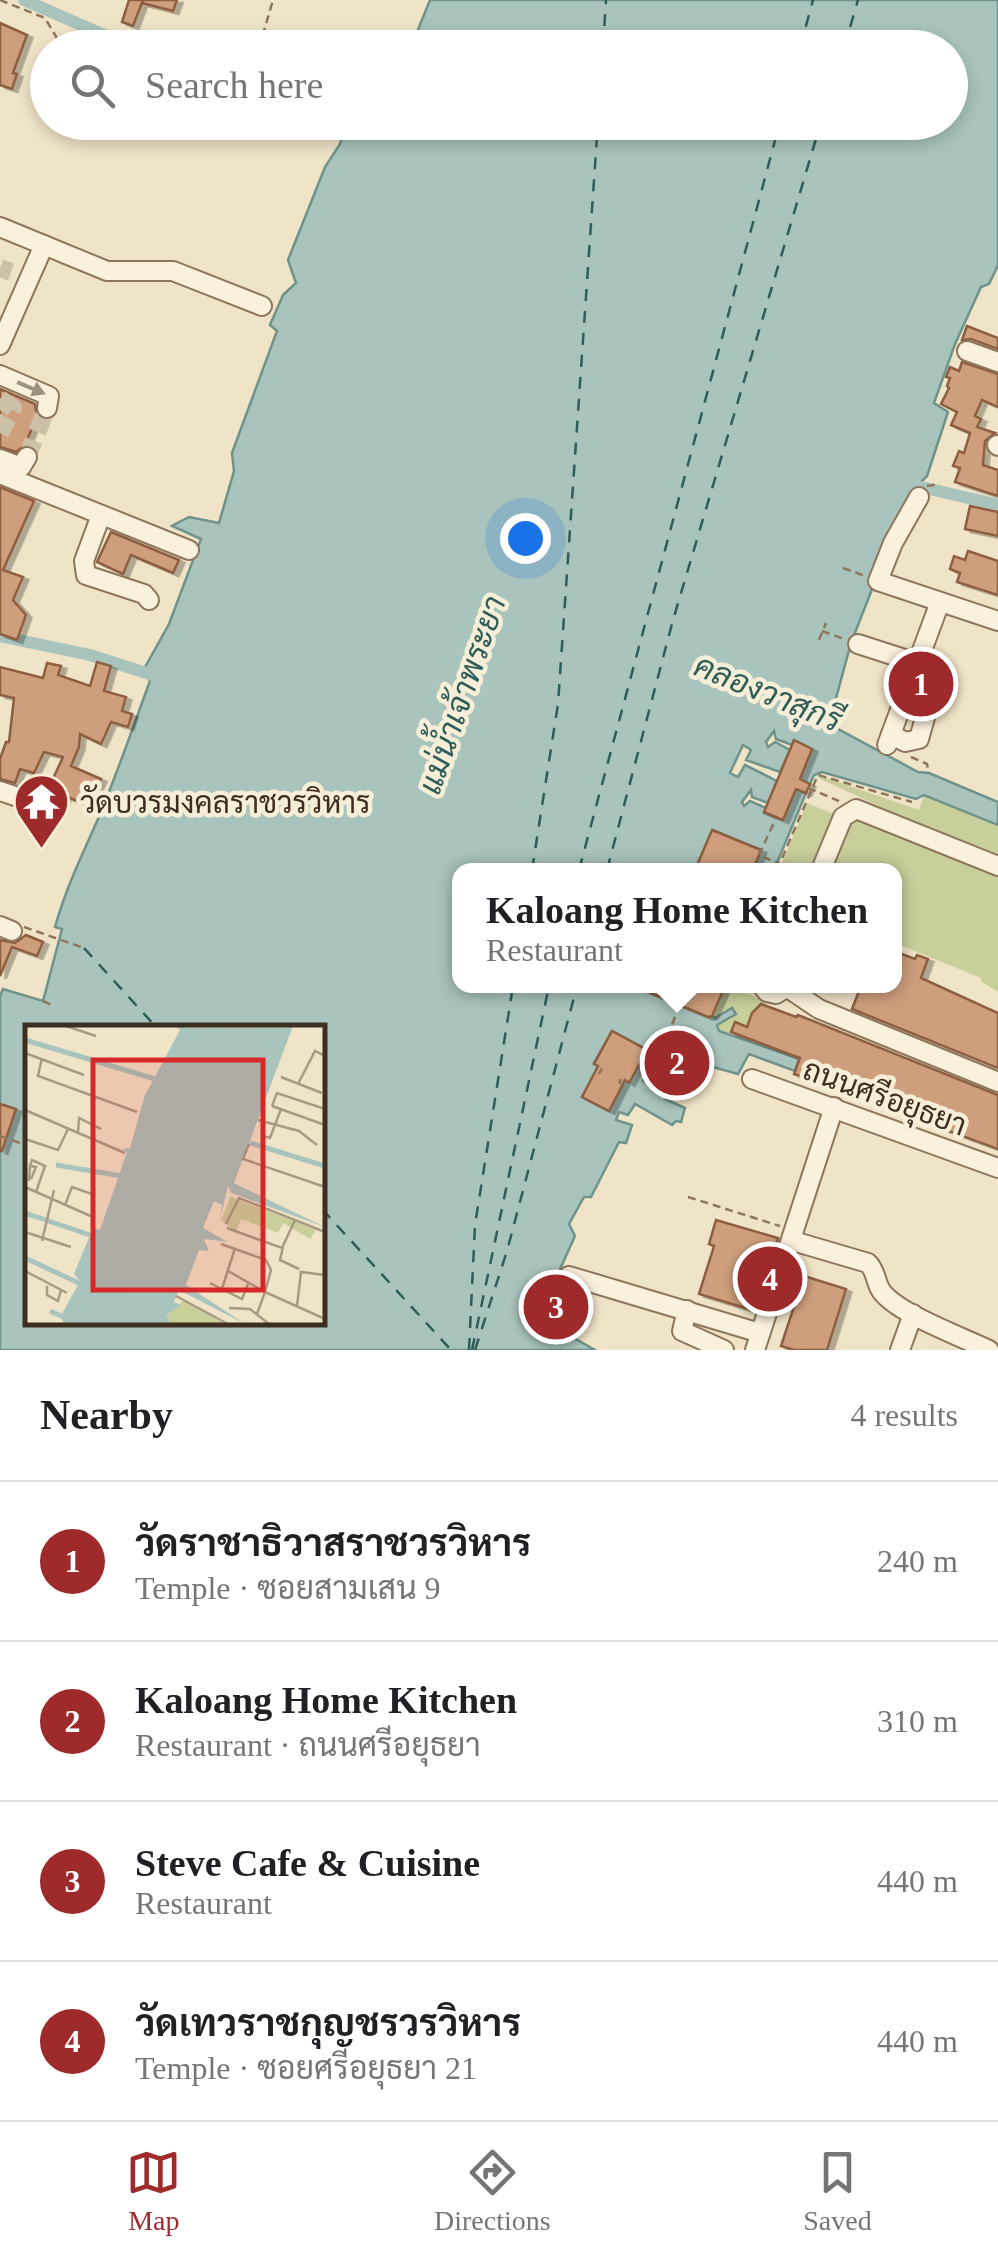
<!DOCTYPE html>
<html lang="en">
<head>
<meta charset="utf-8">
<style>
	:root { --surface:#fff; --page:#f6f6f6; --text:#202124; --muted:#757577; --line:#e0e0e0; --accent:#9e2a2b }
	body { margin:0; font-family:"Times New Roman",Sarabun,serif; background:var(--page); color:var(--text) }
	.you { position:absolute; left:525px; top:538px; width:35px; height:35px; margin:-25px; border:8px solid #fff; border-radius:50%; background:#1a73e8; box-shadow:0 0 0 15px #1a73e833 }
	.badge { display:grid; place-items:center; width:65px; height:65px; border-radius:50%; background:var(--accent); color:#fff; font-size:32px; font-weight:700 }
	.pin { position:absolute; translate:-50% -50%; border:5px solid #fff; box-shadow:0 2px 10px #0006 }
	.popup { position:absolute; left:452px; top:863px; width:450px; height:130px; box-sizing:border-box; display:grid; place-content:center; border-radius:20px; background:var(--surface); filter:drop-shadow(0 2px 8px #0005); font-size:32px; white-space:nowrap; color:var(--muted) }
	.popup b { font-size:38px; color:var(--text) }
	.popup::after { content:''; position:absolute; left:50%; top:100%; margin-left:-20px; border:20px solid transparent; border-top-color:var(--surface) }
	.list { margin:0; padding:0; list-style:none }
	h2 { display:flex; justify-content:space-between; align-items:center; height:130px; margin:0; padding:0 40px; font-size:42px }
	h2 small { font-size:32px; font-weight:400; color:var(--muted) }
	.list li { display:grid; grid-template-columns:65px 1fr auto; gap:30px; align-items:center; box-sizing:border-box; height:160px; padding:0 40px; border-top:2px solid var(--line) }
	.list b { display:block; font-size:38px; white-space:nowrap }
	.list p { margin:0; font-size:32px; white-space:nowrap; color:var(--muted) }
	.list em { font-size:32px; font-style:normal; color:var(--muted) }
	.icon { flex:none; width:55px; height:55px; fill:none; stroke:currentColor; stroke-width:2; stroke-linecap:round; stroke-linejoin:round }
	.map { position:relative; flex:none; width:998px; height:1350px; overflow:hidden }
	.search { position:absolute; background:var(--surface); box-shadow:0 5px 15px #0003; left:30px; right:30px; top:30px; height:110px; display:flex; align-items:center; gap:25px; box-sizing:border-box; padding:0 35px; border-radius:55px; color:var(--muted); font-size:38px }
	.sheet { height:770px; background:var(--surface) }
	nav { display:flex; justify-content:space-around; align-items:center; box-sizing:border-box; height:140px; border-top:2px solid var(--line); background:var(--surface); font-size:28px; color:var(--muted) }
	nav a { display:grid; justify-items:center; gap:5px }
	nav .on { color:var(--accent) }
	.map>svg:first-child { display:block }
	.green { fill:#c9cf9b }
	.water { fill:#a9c4bc; stroke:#6f938a; stroke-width:2.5; fill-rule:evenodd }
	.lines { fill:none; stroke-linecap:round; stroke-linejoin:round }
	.canal { stroke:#a9c4bc; stroke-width:12 }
	.ferry { stroke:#2f5d5a; stroke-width:2.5; stroke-dasharray:12 10; stroke-linecap:butt }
	.building { fill:#cf9f7d; stroke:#8d5f41; stroke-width:2.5; filter:url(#shadow) }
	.minor-tunnel { stroke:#ccc0a6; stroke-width:18; stroke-dasharray:18 9; stroke-linecap:butt }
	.minor-casing { stroke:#8d765c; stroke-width:22 }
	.path { stroke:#8d765c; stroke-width:2.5; stroke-dasharray:8 5; stroke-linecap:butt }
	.minor { stroke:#faf1dc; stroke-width:18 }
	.oneway { fill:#9c907e }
	.labels { text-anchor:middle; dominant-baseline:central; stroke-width:9; stroke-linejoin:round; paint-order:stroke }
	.poi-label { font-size:30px; fill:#3d2e20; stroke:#f7eed8; text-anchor:start }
	.street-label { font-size:30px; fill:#3d2e20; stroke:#f7eed8 }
	.water-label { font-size:32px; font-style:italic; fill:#2f5d5a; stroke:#f7eed8 }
	.inset-river { fill:none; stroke:#a9c4bc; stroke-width:5 }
	.inset-road { fill:none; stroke:#a89b85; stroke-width:2.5 }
	.view { fill:#d62828; fill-opacity:0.15; stroke:#d62828; stroke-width:5 }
	.inset-edge { fill:none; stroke:#3d2e20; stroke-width:5 }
</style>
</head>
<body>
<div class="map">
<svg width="998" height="1350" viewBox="0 0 998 1350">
	<defs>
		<filter id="shadow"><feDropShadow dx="5.5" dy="3" stdDeviation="0" flood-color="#0004"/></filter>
	</defs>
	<rect width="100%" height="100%" fill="#f0e4c8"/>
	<g class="green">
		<path d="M821,776L919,810L924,795L998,825V861L890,818L892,812L818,778Z"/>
		<path d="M807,803L839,816L817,870H779Z"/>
		<path d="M856,817L998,871V992L982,982L981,978L895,943L894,870H826L845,824Z"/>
		<path d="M725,986L768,1001L750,1042L719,1031L712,1016Z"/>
	</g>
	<path class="water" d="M430,0H998V265L989,284L981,287L955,344L934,403L948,412L927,476L915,488L903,510L851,643L829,724L918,772L929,773L998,802V825L924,795L916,799L822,772L814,775L810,784L800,779L812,749L794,740L792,745L776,739L774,731L766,742L768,747L775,742L790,750L780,772L746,760L751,750L743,745L730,773L738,777L745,765L777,781L768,803L752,797L751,790L742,802L744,806L750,801L766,808L764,813L782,820L796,789L806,793L774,870H753L761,850L713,830L695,870H460V986H648L647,990L715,1018L732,1008L736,1014L717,1025L719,1031L799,1059L795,1071L749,1054L738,1074L659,1052H654L652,1059L647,1058L645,1064L649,1065L643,1081L667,1093L665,1099L685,1108L681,1122L676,1121L672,1125L635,1104L628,1115L619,1112L616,1120L632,1125L626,1143L619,1142L591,1197H584L569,1224L575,1236L547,1298L546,1322L595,1350H0V1149L15,1109L0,1104V996L3,989L43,1001L62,929L55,927C66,888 82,855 98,819C117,774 133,727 150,681L144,669L169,624L201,539L172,526L189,517L219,523L234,471L232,453L277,331L270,325L283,295L296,283L288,260L325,167L340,144L347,123L950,122V48L411,47ZM28,1028H322V1322H28ZM612,1031L646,1049L629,1082L594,1063ZM596,1072L622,1086L609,1111L582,1097Z"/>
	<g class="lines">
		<g class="canal">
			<path d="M24,0L134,48"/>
			<path d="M900,482L998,505"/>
			<path d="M0,636L90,655L162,678"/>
		</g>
		<g class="ferry">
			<path d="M603,48L606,0"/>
			<path d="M800,48L813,0"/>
			<path d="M844,48L858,0"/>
			<path d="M532,870L558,704L598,122"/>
			<path d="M579,870L780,122"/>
			<path d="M607,870L673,620L821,122"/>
			<path d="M84,948L157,1028"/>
			<path d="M322,1209L451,1350"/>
			<path d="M469,1350L475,1225L513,986"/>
			<path d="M472,1350L549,986"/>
			<path d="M475,1350L507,1251L577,986"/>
		</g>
	</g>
	<g class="building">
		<path d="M129,0H177L173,11L142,3L143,0L133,26L122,22Z"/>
		<path d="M0,23L27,35L13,73L17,74L12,89L0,85Z"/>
		<path d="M967,326L998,338V349L971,339L962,340Z"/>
		<path d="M962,362L998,374V407L982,400L975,416L981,419L977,427L995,433L985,441L983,465L998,470V496L955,482L960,468L953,466L959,451L964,453L970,433L951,425L957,412L941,404L949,388L947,386L950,378L946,377L950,367L959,371Z"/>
		<path d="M0,389L35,404L37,416L25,445L16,452L0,447Z"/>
		<path d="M0,487L34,501L3,570L23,577L13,600L26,615L17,640L0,634Z"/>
		<path d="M970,506L998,512V536L965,529Z"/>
		<path d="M111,532L179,560L173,573L131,555L123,574L97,562Z"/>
		<path d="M968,551L998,561V595L957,582L960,573L950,569L954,556L965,560Z"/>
		<path d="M97,662L111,666L104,691L126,697L122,711L132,714L128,727L111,722L101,744L80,734L79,747L71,766L101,779L89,806L65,796L63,803L45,796L63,757L44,752L34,773L20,769L15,783L0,779V759L6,742H9L14,698L0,695V667L43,678L47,663L61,666L58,675L90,686Z"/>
		<path d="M794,740L812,749L800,779L810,784L806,793L796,789L783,820L764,812Z"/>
		<path d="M712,830L761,850L753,870H695Z"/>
		<path d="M26,935L43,942L37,956L12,947L0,976V940L15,943Z"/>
		<path d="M894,951L915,959L917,955L928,959L921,978L998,1013V1068L852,1009L861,986H894Z"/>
		<path d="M634,986H725L712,1016L708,1017Z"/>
		<path d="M761,1004L796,1017L798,1015L998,1095V1149L794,1074L800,1058L731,1032L735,1022L747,1027L752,1013Z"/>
		<path d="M612,1031L647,1050L629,1083L625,1080L609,1111L582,1097L598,1066L594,1064Z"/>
		<path d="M0,1104L16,1109L2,1151L0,1150Z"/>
		<path d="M716,1220L778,1238L755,1311L699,1294L714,1246L709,1244Z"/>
		<path d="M804,1276L846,1289L827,1350H794L781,1346Z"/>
	</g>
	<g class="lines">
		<g class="minor-tunnel">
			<path d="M0,268L11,272"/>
			<path d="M0,399L13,408L0,433"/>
			<path d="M27,457L47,408"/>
		</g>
		<defs>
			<g id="minor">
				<path d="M0,227L107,271H173L262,306"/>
				<path d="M0,345L44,245"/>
				<path d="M967,351L998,362"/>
				<path d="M0,375L49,396L47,408"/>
				<path d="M997,445L998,446"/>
				<path d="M0,459L21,467L27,457"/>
				<path d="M0,474L189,550"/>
				<path d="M919,497L893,543L878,581L998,621"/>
				<path d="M101,515L84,561L86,575L144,594L149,600"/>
				<path d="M858,644L917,663L931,672"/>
				<path d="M891,734L905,742L919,739L926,714L918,703L905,695"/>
				<path d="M887,745L940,602"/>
				<path d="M0,791L15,796"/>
				<path d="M821,870L843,817L856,809L998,866"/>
				<path d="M0,926L12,931"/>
				<path d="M762,986L767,992L776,994L789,986"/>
				<path d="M788,988L819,1009L998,1082"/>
				<path d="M752,1079L998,1168"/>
				<path d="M793,1241L868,1263C877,1272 875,1283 882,1292C899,1314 962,1337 989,1350"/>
				<path d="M569,1276L760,1333"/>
				<path d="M687,1310L682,1331L724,1350"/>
				<path d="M755,1350L834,1107"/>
				<path d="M900,1350L913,1314"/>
			</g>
		</defs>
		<use href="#minor" class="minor-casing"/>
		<g class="path">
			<path d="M0,0L45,18L58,40L79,48"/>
			<path d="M259,48L273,0"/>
			<path d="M927,486L940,484"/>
			<path d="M843,568L865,576"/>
			<path d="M822,631L844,639"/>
			<path d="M819,640L826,623"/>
			<path d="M911,757L927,764L929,773"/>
			<path d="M808,788L839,801"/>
			<path d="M759,855L776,818"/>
			<path d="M763,857L779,863"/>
			<path d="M777,870L818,775L912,802"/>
			<path d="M24,927L84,948"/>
			<path d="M733,986L747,991"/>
			<path d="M43,1001L54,1006"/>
			<path d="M644,1048C668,1045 672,1025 679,1005"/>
			<path d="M599,1074L602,1068"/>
			<path d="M619,1084L621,1079"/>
			<path d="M0,1136L20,1143"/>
			<path d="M688,1197L780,1226"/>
			<path d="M568,1300L587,1303L591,1299"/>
		</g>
		<use href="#minor" class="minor"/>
	</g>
	<defs><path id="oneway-solid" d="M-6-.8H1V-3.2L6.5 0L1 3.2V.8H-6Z" transform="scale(2.5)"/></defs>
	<use class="oneway" href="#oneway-solid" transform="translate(31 388) rotate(23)"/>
	<defs>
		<symbol id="temple-pin" viewBox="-11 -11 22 30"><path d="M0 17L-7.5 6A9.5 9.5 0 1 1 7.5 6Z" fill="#9e2a2b" stroke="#f7eed8"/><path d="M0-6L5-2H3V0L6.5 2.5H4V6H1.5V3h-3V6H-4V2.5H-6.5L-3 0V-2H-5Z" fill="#fff"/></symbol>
	</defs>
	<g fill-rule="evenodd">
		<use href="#temple-pin" x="10" y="770" width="63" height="86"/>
	</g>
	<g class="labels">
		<g class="poi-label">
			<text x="80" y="802">วัดบวรมงคลราชวรวิหาร</text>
		</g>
		<g class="street-label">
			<text transform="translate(885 1097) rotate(20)">ถนนศรีอยุธยา</text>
		</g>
		<g class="water-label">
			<text transform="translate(768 693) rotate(22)">คลองวาสุกรี</text>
			<text transform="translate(462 695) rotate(-71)">แม่น้ำเจ้าพระยา</text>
		</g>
	</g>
	<g transform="translate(25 1025)">
		<rect width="300" height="300" fill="#f0e4c8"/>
		<path d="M206,171L211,174L291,205L285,214L258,198L253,208L216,194L211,207L196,195ZM159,275L199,299H145L142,291Z" fill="#c9cf9b"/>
		<path d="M150,1H268L209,158L300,202L206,168L203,161L195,194L197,180L189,176L178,203L203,217L179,214L184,226L174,225L161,260L220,299L154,265L149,277L156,280L142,290L145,299H39L36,291L55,256L49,249L68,203L75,205L102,127L97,124L105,123L120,70L155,5Z" fill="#a9c4bc"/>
		<path class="inset-river" d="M0,15L130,54M225,118L300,141M31,140L97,151M0,188L68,211M82,196L147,267M0,233L56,259M151,251L215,1M148,261L174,1M53,273L146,268M25,286L54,299M112,299L148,268L224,1M126,299L144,273"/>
		<path class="inset-road" d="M41,1L71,11M0,28L59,50M17,33L13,51L112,87M256,52L297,68M273,59L290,26L300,31M247,81L252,68L300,84M247,81L300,100M0,85L100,128M233,95L274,106L292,120M53,107L54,93L76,104M238,111L245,113L256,84M0,114L33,125L43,104M224,119L218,134L300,162M5,141L7,135L20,141L11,167M4,156L5,141L11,142L6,154M0,162L70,193M40,180L47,162L70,170M201,199L214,173L300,207M202,203L257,223L270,195M0,207L46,222M17,216L29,165M196,219L241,235L246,245L240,267L300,294M258,222L255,235L274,244M0,246L42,268M203,246L240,267L232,289M185,258L217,274L223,259M22,261V270L33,276L36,265M196,267L210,223M151,271L203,299M272,281L276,247L300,250M204,283L225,284L244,299"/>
		<path class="view" d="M68,35H238V265H68Z"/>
		<rect width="300" height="300" class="inset-edge"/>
	</g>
</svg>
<div class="you"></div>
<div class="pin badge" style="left:921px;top:684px">1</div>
<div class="pin badge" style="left:677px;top:1063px">2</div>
<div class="popup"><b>Kaloang Home Kitchen</b>Restaurant</div>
<div class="pin badge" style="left:556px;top:1307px">3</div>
<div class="pin badge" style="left:770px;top:1279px">4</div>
<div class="search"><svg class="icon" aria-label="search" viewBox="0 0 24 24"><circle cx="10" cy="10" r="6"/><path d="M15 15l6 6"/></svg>Search here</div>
</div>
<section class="sheet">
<h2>Nearby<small>4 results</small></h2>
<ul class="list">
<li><span class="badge">1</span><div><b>วัดราชาธิวาสราชวรวิหาร</b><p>Temple · ซอยสามเสน 9</p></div><em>240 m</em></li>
<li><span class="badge">2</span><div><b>Kaloang Home Kitchen</b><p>Restaurant · ถนนศรีอยุธยา</p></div><em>310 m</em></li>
<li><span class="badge">3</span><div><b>Steve Cafe &amp; Cuisine</b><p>Restaurant</p></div><em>440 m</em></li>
<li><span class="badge">4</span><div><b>วัดเทวราชกุญชรวรวิหาร</b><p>Temple · ซอยศรีอยุธยา 21</p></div><em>440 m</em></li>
</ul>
</section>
<nav>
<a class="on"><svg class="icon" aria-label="map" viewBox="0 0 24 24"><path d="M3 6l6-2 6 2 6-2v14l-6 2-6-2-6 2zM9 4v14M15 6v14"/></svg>Map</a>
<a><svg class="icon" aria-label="directions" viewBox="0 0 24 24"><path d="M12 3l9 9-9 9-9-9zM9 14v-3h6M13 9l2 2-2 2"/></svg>Directions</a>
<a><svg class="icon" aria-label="saved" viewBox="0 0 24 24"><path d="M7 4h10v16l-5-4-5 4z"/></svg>Saved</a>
</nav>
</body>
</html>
